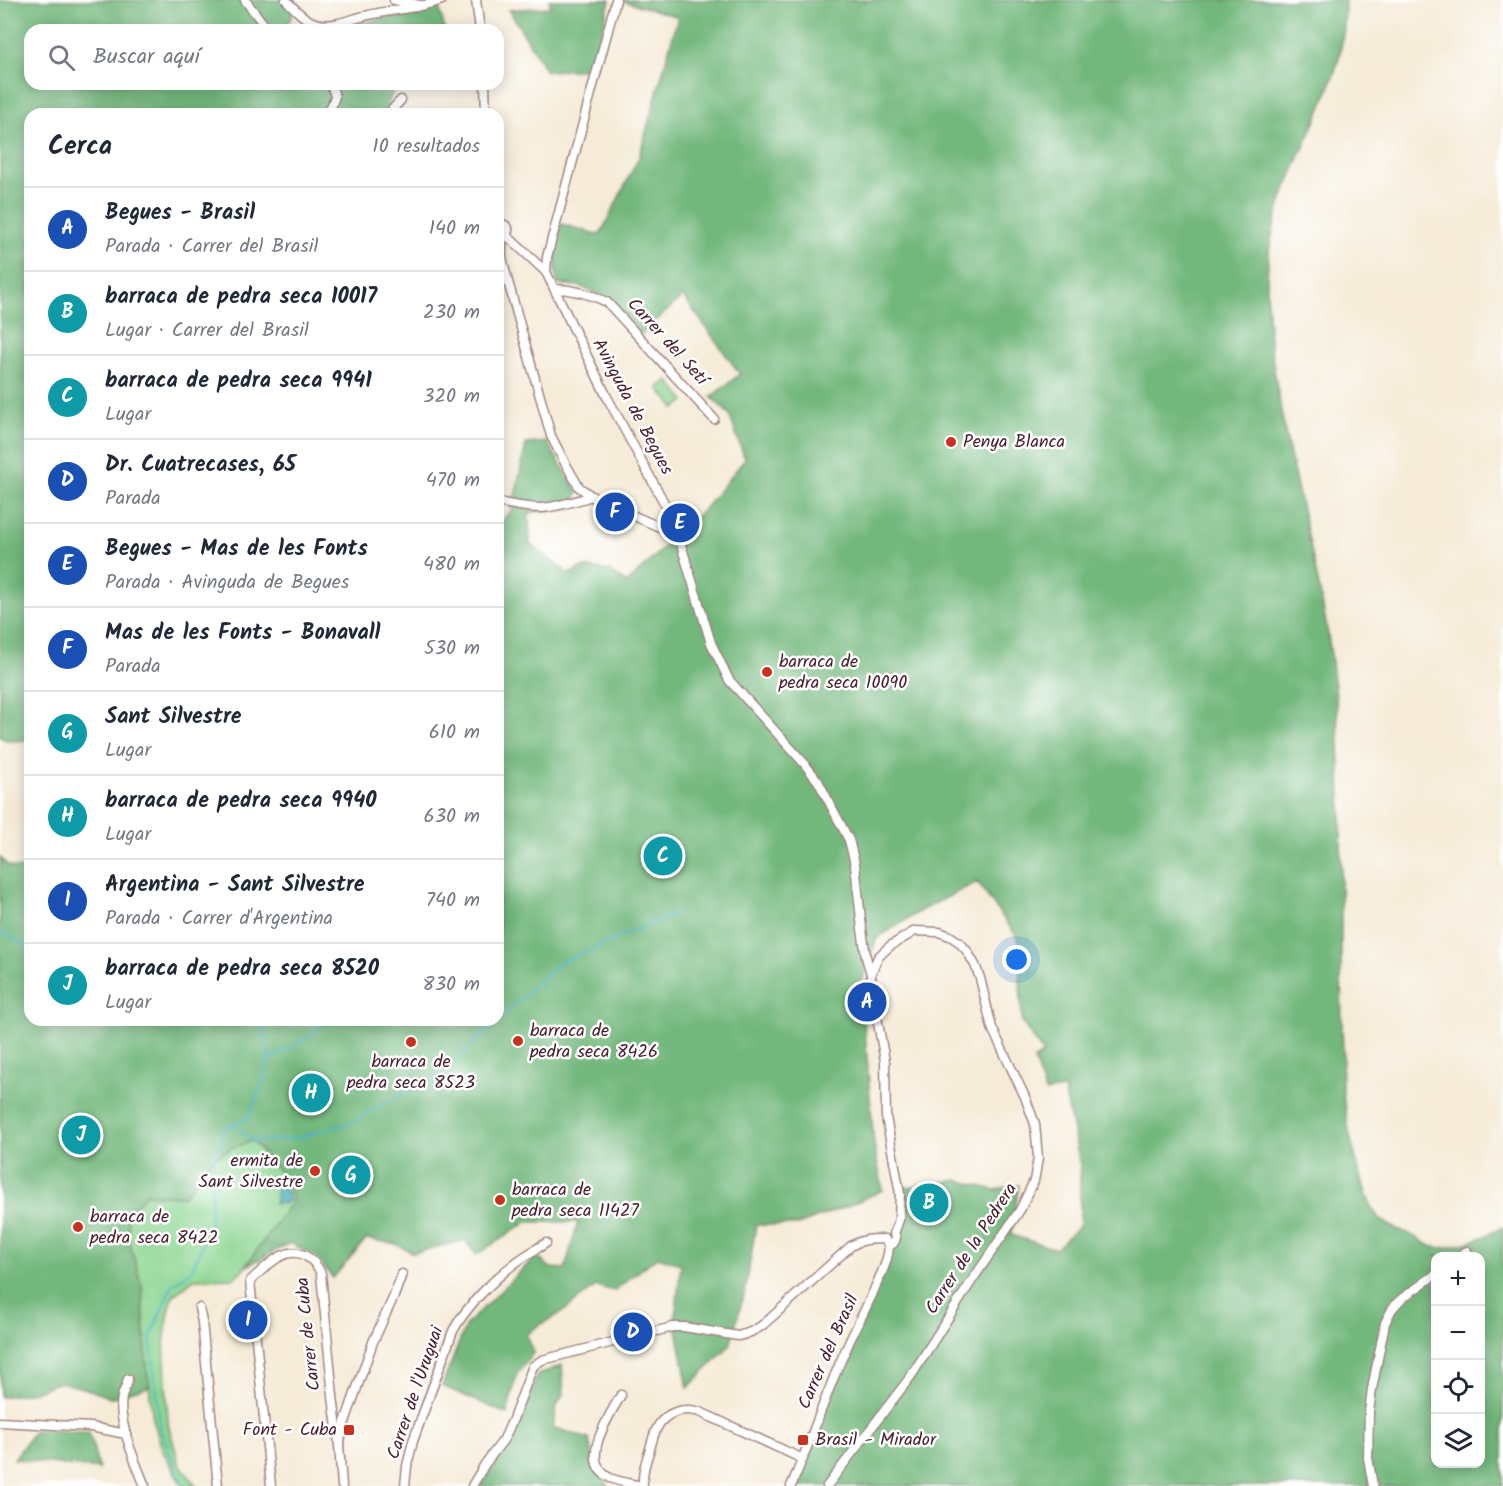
<!DOCTYPE html>
<html lang="es">
<head>
<meta charset="utf-8">
<style>
	:root { --surface:#fff; --page:#f6f6f7; --text:#1f2937; --muted:#747a83; --line:#e0e1e3; --accent:#b45309 }
	body { margin:0; font-family:Kalam,sans-serif; background:var(--page); color:var(--text) }
	.controls { position:absolute; right:18px; bottom:18px; display:grid; overflow:hidden; border-radius:12px; box-shadow:0 3px 15px #0003 }
	.controls button { width:54px; height:54px; display:grid; place-items:center; padding:0; border:0; border-bottom:2px solid var(--line); background:var(--surface); color:var(--text); font:30px sans-serif }
	.you { position:absolute; left:1017px; top:960px; width:21px; height:21px; margin:-15px; border:4px solid #fff; border-radius:50%; background:#1a73e8; box-shadow:0 0 0 9px #1a73e833 }
	.badge { display:grid; place-items:center; width:39px; height:39px; border-radius:50%; background:var(--accent); color:#fff; font-size:20px; font-weight:700 }
	.pin { position:absolute; translate:-50% -50%; border:3px solid #fff; box-shadow:0 2px 6px #0006 }
	.list { margin:0; padding:0; list-style:none }
	h2 { display:flex; justify-content:space-between; align-items:center; height:78px; margin:0; padding:0 24px; font-size:26px }
	h2 small { font-size:20px; font-weight:400; color:var(--muted) }
	.list li { display:grid; grid-template-columns:39px 1fr auto; gap:18px; align-items:center; box-sizing:border-box; height:84px; padding:0 24px; border-top:2px solid var(--line) }
	.list b { display:block; font-size:22px; white-space:nowrap }
	.list p { margin:0; font-size:20px; white-space:nowrap; color:var(--muted) }
	.list em { font-size:20px; font-style:normal; color:var(--muted) }
	.icon { flex:none; width:33px; height:33px; fill:none; stroke:currentColor; stroke-width:2; stroke-linecap:round; stroke-linejoin:round }
	.map { position:relative; flex:none; width:1503px; height:1486px; overflow:hidden }
	.search { position:absolute; background:var(--surface); box-shadow:0 3px 15px #0003; left:24px; top:24px; width:480px; height:66px; display:flex; align-items:center; gap:15px; box-sizing:border-box; padding:0 21px; border-radius:18px; color:var(--muted); font-size:22px }
	.panel { position:absolute; background:var(--surface); box-shadow:0 3px 15px #0003; left:24px; top:108px; width:480px; height:918px; border-radius:18px }
	.map>svg:first-child { display:block }
	.green { fill:#8dd692; stroke:#6c7a5e; stroke-width:1.5 }
	.forest { fill:#72b77c; stroke:#5e6b54; stroke-width:1.5; fill-rule:evenodd }
	.water { fill:#48b4c5; stroke:#496a78; stroke-width:1.5 }
	.lines { fill:none; stroke-linecap:round; stroke-linejoin:round }
	.stream { stroke:#48b4c5; stroke-width:2 }
	.minor-casing { stroke:#a08581; stroke-width:11 }
	.minor { stroke:#fff; stroke-width:8 }
	.poi-dot { fill:#c8321e; stroke:#fff; stroke-width:2 }
	.labels { text-anchor:middle; dominant-baseline:central; stroke-width:5; stroke-linejoin:round; paint-order:stroke }
	.street-label { font-size:18px; fill:#4a1f2b; stroke:#fff }
	.poi-label { font-size:18px; fill:#4a1f2b; stroke:#fff; text-anchor:start }
</style>
</head>
<body>
<div class="map">
<svg width="1503" height="1486" viewBox="0 0 1503 1486">
	<rect width="100%" height="100%" fill="#fff"/>
	<filter id="ink" filterUnits="userSpaceOnUse"><feTurbulence type="fractalNoise" baseFrequency=".0167" numOctaves="2"/><feDisplacementMap in="SourceGraphic" scale="12" xChannelSelector="R" yChannelSelector="G"/><feConvolveMatrix kernelMatrix="1 2 1 2 8 2 1 2 1" color-interpolation-filters="sRGB"/></filter>
	<filter id="wash" filterUnits="userSpaceOnUse"><feTurbulence type="fractalNoise" baseFrequency=".008" numOctaves="4" result="noise"/><feDisplacementMap in="SourceGraphic" scale="24" xChannelSelector="R" yChannelSelector="G"/><feGaussianBlur stdDeviation="1.35" result="paint"/><feColorMatrix in="noise" values="0 0 0 0 0 0 0 0 0 0 0 0 0 0 0 0 0 1.4 0 .05"/><feComposite in="paint" operator="in"/></filter>
	<g filter="url(#wash)">
		<rect width="100%" height="100%" fill="#f5ebd7"/>
		<g class="green">
			<path d="M668,380L685,401L675,409L658,388Z"/>
			<path d="M253,1141L278,1170L293,1200L245,1267L234,1278L194,1279L174,1295L171,1300L164,1341L168,1424L179,1463L196,1486H182L162,1449L153,1419L147,1371L142,1287L129,1240L128,1214L146,1194L184,1196L212,1160L231,1148Z"/>
		</g>
		<g class="forest">
			<path d="M0,0H283L294,12L284,30H30V84H390L393,90L385,114H30V740L9,741L0,737Z"/>
			<path d="M549,0H610L592,69L546,71L509,10L551,7Z"/>
			<path d="M623,0H1345C1345,23 1343,46 1336,68C1316,134 1272,194 1268,264C1264,315 1273,366 1282,416C1299,506 1326,596 1335,688C1343,771 1341,854 1341,937C1341,965 1341,993 1342,1021C1342,1032 1343,1044 1343,1055C1343,1065 1341,1074 1342,1083C1344,1117 1353,1151 1363,1184C1366,1192 1369,1203 1373,1210C1381,1223 1394,1228 1407,1233C1415,1236 1423,1243 1431,1246C1449,1253 1487,1236 1503,1227V1486H794L906,1216L904,1188L957,1180L995,1190L1019,1185L1011,1235L1056,1249L1080,1225V1163L1064,1089L1045,1092L1034,1060L1043,1053L1022,1022L1018,938L977,882L920,911L877,938L861,984L874,1145L883,1190L850,1205L798,1225H756L746,1287L730,1345L688,1388L675,1319L681,1264L657,1257L614,1291L596,1286L561,1313L536,1327L526,1335L534,1352L517,1374L507,1414L442,1386L466,1325L536,1256L551,1268L565,1269L578,1222H527L476,1255L465,1240L413,1253L396,1244L366,1239L333,1278L315,1256L290,1243L245,1267L293,1200L278,1170L253,1141L231,1148L212,1160L184,1196L146,1194L128,1214L129,1240L142,1287L147,1371L150,1386L110,1398L90,1390L60,1382L34,1392L0,1397V857C7,867 13,870 25,868L29,862L30,852V1020H498V525L512,510L526,444L547,442L578,492L573,509L533,512L529,515L530,544L569,574L583,567L609,571L627,583L706,507L745,459L729,414L711,397L740,374L683,296L642,334L606,298L579,286L557,284L554,249L561,224L600,235L639,157L678,17L623,1ZM1436,1256H1480V1464H1436Z"/>
			<path d="M439,7L445,30H337V28Z"/>
			<path d="M562,1365L564,1394L557,1405L553,1427L589,1439L594,1463L609,1486H480L494,1466L520,1420L537,1375Z"/>
			<path d="M35,1430L89,1432L99,1469L14,1459Z"/>
		</g>
		<path class="water" d="M278,1179L289,1199L284,1204L280,1202L276,1204H274L276,1198Z"/>
		<g class="lines">
			<g class="stream">
				<path d="M0,931L30,948"/>
				<path d="M270,1060L312,1035L325,1020"/>
				<path d="M234,1124L253,1141L292,1139L348,1124L445,1070L559,963L676,913"/>
				<path d="M183,1486L161,1431L150,1338L172,1285L192,1270L210,1226L213,1168L224,1128L248,1118L262,1084L269,1058L262,1021L260,1020"/>
			</g>
		</g>
	</g>
	<g filter="url(#ink)">
		<g class="lines">
			<defs>
				<g id="minor">
					<path d="M245,0L268,30"/>
					<path d="M286,0C295,9 306,22 319,24C335,27 353,18 369,15C393,9 418,9 442,0"/>
					<path d="M394,0L419,5"/>
					<path d="M476,0L480,30"/>
					<path d="M485,84L486,114"/>
					<path d="M326,114L332,105L335,96L331,84"/>
					<path d="M388,114L401,100"/>
					<path d="M498,210L500,225"/>
					<path d="M500,225H505L508,228V231L506,235"/>
					<path d="M506,235L546,272L607,397L668,510L675,525L711,643L729,680L803,762L818,781L849,840L855,864L862,929L866,957L871,974V985L885,1061L886,1117L900,1194L899,1220L894,1234L896,1237L895,1241L893,1244H889C889,1258 883,1270 877,1283C868,1305 857,1325 848,1345C826,1391 812,1440 791,1486"/>
					<path d="M502,236V257L507,278L551,436L565,463L579,487L597,500L678,535"/>
					<path d="M546,272L547,257L616,0"/>
					<path d="M555,289C574,289 590,294 607,302L714,419"/>
					<path d="M498,502C512,505 526,508 541,508C558,507 576,501 592,496"/>
					<path d="M1459,1256L1467,1251"/>
					<path d="M199,1308L202,1322L218,1486"/>
					<path d="M128,1379C127,1385 123,1391 122,1397C117,1421 136,1464 145,1486"/>
					<path d="M621,1395C610,1415 577,1462 610,1478C620,1482 632,1484 642,1486"/>
					<path d="M0,1422L91,1427L126,1434"/>
					<path d="M271,1486L250,1281C265,1268 285,1244 306,1256C314,1261 318,1266 321,1274L333,1396L339,1445"/>
					<path d="M342,1486L339,1445L345,1422L373,1342L394,1296L402,1274"/>
					<path d="M405,1486L407,1466L413,1441L453,1331C465,1308 493,1280 514,1264C524,1256 535,1250 546,1243"/>
					<path d="M472,1486L485,1464L504,1439L513,1419L533,1366L542,1360L673,1327H684L738,1336C748,1334 756,1330 764,1324L851,1246C862,1239 872,1239 885,1239L887,1243L889,1244"/>
					<path d="M643,1486C642,1472 646,1461 650,1449C652,1441 654,1433 658,1426C667,1411 685,1407 700,1412L803,1459"/>
					<path d="M827,1486L911,1376L971,1282L1020,1210L1034,1181L1038,1158L1035,1124L1025,1097L992,1028L980,978L975,965L967,951L959,942L950,936L939,932L915,931L890,946L878,957L871,974"/>
					<path d="M1373,1486L1368,1458L1369,1412L1372,1389L1385,1323L1392,1309L1400,1300L1436,1274"/>
				</g>
			</defs>
			<use href="#minor" class="minor-casing"/>
			<use href="#minor" class="minor"/>
		</g>
	</g>
	<g class="poi-dot">
		<circle cx="951" cy="442" r="6"/>
		<circle cx="767" cy="672" r="6"/>
		<circle cx="518" cy="1041" r="6"/>
		<circle cx="411" cy="1042" r="6"/>
		<circle cx="315" cy="1171" r="6"/>
		<circle cx="500" cy="1200" r="6"/>
		<circle cx="78" cy="1227" r="6"/>
		<rect x="343" y="1424" width="12" height="12" rx="3"/>
		<rect x="797" y="1434" width="12" height="12" rx="3"/>
	</g>
	<g class="labels">
		<g class="street-label">
			<text transform="translate(667 342) rotate(48)">Carrer del Setí</text>
			<text transform="translate(632 407) rotate(62)">Avinguda de Begues</text>
			<text transform="translate(972 1249) rotate(-57)">Carrer de la Pedrera</text>
			<text transform="translate(309 1334) rotate(-96)">Carrer de Cuba</text>
			<text transform="translate(829 1352) rotate(-66)">Carrer del Brasil</text>
			<text transform="translate(416 1393) rotate(-71)">Carrer de l'Uruguai</text>
		</g>
		<g class="poi-label">
			<text x="963" y="442">Penya Blanca</text>
			<text x="779" y="662">barraca de<tspan x="779" dy="21">pedra seca 10090</tspan></text>
			<text x="530" y="1031">barraca de<tspan x="530" dy="21">pedra seca 8426</tspan></text>
			<text x="411" y="1062" text-anchor="middle">barraca de<tspan x="411" dy="21">pedra seca 8523</tspan></text>
			<text x="303" y="1161" text-anchor="end">ermita de<tspan x="303" dy="21">Sant Silvestre</tspan></text>
			<text x="512" y="1190">barraca de<tspan x="512" dy="21">pedra seca 11427</tspan></text>
			<text x="90" y="1217">barraca de<tspan x="90" dy="21">pedra seca 8422</tspan></text>
			<text x="337" y="1430" text-anchor="end">Font - Cuba</text>
			<text x="815" y="1440">Brasil - Mirador</text>
		</g>
	</g>
</svg>
<div class="controls">
<button>+</button>
<button>−</button>
<button><svg class="icon" aria-label="locate" viewBox="0 0 24 24"><circle cx="12" cy="12" r="6"/><path d="M12 2v4M12 18v4M2 12h4M18 12h4"/></svg></button>
<button><svg class="icon" aria-label="layers" viewBox="0 0 24 24"><path d="M12 4l9 5-9 5-9-5zM3 14l9 5 9-5"/></svg></button>
</div>
<div class="you"></div>
<div class="pin badge" style="left:867px;top:1002px;background:#1a4fb4">A</div>
<div class="pin badge" style="left:929px;top:1203px;background:#0f9aa8">B</div>
<div class="pin badge" style="left:663px;top:856px;background:#0f9aa8">C</div>
<div class="pin badge" style="left:633px;top:1332px;background:#1a4fb4">D</div>
<div class="pin badge" style="left:680px;top:523px;background:#1a4fb4">E</div>
<div class="pin badge" style="left:615px;top:512px;background:#1a4fb4">F</div>
<div class="pin badge" style="left:351px;top:1175px;background:#0f9aa8">G</div>
<div class="pin badge" style="left:311px;top:1093px;background:#0f9aa8">H</div>
<div class="pin badge" style="left:248px;top:1320px;background:#1a4fb4">I</div>
<div class="pin badge" style="left:81px;top:1135px;background:#0f9aa8">J</div>
<div class="search"><svg class="icon" aria-label="search" viewBox="0 0 24 24"><circle cx="10" cy="10" r="6"/><path d="M15 15l6 6"/></svg>Buscar aquí</div>
<section class="panel">
<h2>Cerca<small>10 resultados</small></h2>
<ul class="list">
<li><span class="badge" style="background:#1a4fb4">A</span><div><b>Begues - Brasil</b><p>Parada · Carrer del Brasil</p></div><em>140 m</em></li>
<li><span class="badge" style="background:#0f9aa8">B</span><div><b>barraca de pedra seca 10017</b><p>Lugar · Carrer del Brasil</p></div><em>230 m</em></li>
<li><span class="badge" style="background:#0f9aa8">C</span><div><b>barraca de pedra seca 9941</b><p>Lugar</p></div><em>320 m</em></li>
<li><span class="badge" style="background:#1a4fb4">D</span><div><b>Dr. Cuatrecases, 65</b><p>Parada</p></div><em>470 m</em></li>
<li><span class="badge" style="background:#1a4fb4">E</span><div><b>Begues - Mas de les Fonts</b><p>Parada · Avinguda de Begues</p></div><em>480 m</em></li>
<li><span class="badge" style="background:#1a4fb4">F</span><div><b>Mas de les Fonts - Bonavall</b><p>Parada</p></div><em>530 m</em></li>
<li><span class="badge" style="background:#0f9aa8">G</span><div><b>Sant Silvestre</b><p>Lugar</p></div><em>610 m</em></li>
<li><span class="badge" style="background:#0f9aa8">H</span><div><b>barraca de pedra seca 9940</b><p>Lugar</p></div><em>630 m</em></li>
<li><span class="badge" style="background:#1a4fb4">I</span><div><b>Argentina - Sant Silvestre</b><p>Parada · Carrer d'Argentina</p></div><em>740 m</em></li>
<li><span class="badge" style="background:#0f9aa8">J</span><div><b>barraca de pedra seca 8520</b><p>Lugar</p></div><em>830 m</em></li>
</ul>
</section>
</div>
</body>
</html>
